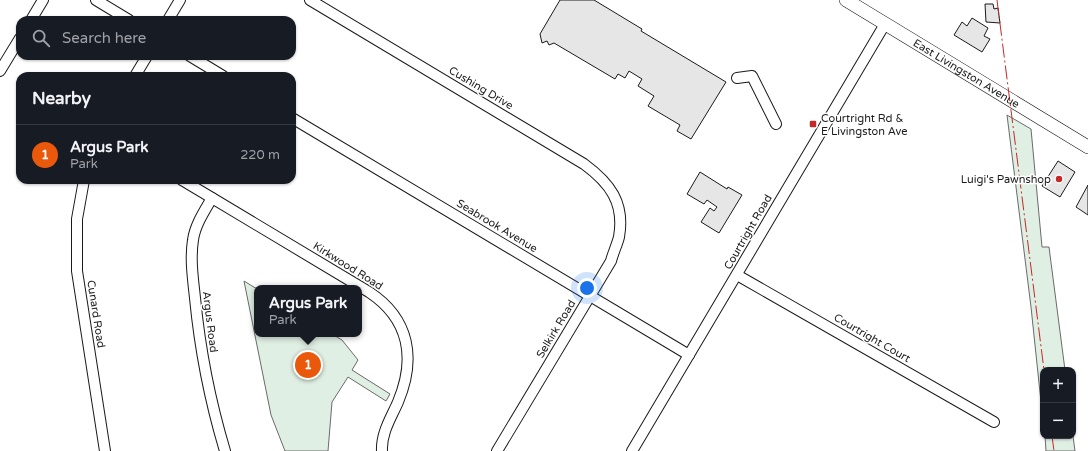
<!DOCTYPE html>
<html lang="en">
<head>
<meta charset="utf-8">
<style>
	:root { --surface:#171b24; --page:#20242c; --text:#f1f3f6; --muted:#9ea1a6; --line:#363941; --accent:#ea580c }
	body { margin:0; font-family:"Varela Round",sans-serif; background:var(--page); color:var(--text) }
	.controls { position:absolute; right:12px; bottom:12px; display:grid; overflow:hidden; border-radius:8px; box-shadow:0 1px 3px #0004 }
	.controls button { width:36px; height:36px; display:grid; place-items:center; padding:0; border:0; border-bottom:1px solid var(--line); background:var(--surface); color:var(--text); font:20px sans-serif }
	.you { position:absolute; left:587px; top:288px; width:14px; height:14px; margin:-10px; border:3px solid #fff; border-radius:50%; background:#1a73e8; box-shadow:0 0 0 6px #1a73e833 }
	.badge { display:grid; place-items:center; width:26px; height:26px; border-radius:50%; background:var(--accent); color:#fff; font-size:13px; font-weight:700 }
	.pin { position:absolute; translate:-50% -50%; border:2px solid #fff; box-shadow:0 1px 4px #0006 }
	.popup { position:absolute; left:254px; top:285px; width:108px; height:52px; box-sizing:border-box; display:grid; place-content:center; border-radius:8px; background:var(--surface); filter:drop-shadow(0 1px 3px #0005); font-size:13px; white-space:nowrap; color:var(--muted) }
	.popup b { font-size:15px; color:var(--text) }
	.popup::after { content:''; position:absolute; left:50%; top:100%; margin-left:-8px; border:8px solid transparent; border-top-color:var(--surface) }
	.list { margin:0; padding:0; list-style:none }
	h2 { display:flex; justify-content:space-between; align-items:center; height:52px; margin:0; padding:0 16px; font-size:17px }
	h2 small { font-size:13px; font-weight:400; color:var(--muted) }
	.list li { display:grid; grid-template-columns:26px 1fr auto; gap:12px; align-items:center; box-sizing:border-box; height:60px; padding:0 16px; border-top:1px solid var(--line) }
	.list b { display:block; font-size:15px; white-space:nowrap }
	.list p { margin:0; font-size:13px; white-space:nowrap; color:var(--muted) }
	.list em { font-size:13px; font-style:normal; color:var(--muted) }
	.icon { flex:none; width:22px; height:22px; fill:none; stroke:currentColor; stroke-width:2; stroke-linecap:round; stroke-linejoin:round }
	.map { position:relative; flex:none; width:1088px; height:451px; overflow:hidden }
	.search { position:absolute; background:var(--surface); box-shadow:0 1px 3px #0004; left:16px; top:16px; width:280px; height:44px; display:flex; align-items:center; gap:10px; box-sizing:border-box; padding:0 14px; border-radius:12px; color:var(--muted); font-size:15px }
	.panel { position:absolute; background:var(--surface); box-shadow:0 1px 3px #0004; left:16px; top:72px; width:280px; height:112px; border-radius:12px }
	.map>svg:first-child { display:block }
	.green { fill:#e0efe3; stroke:#6a6a6a }
	.building { fill:#e6e6e6; stroke:#1a1a1a }
	.lines { fill:none; stroke-linecap:round; stroke-linejoin:round }
	.minor-casing { stroke:#1a1a1a; stroke-width:12 }
	.major-casing { stroke:#1a1a1a; stroke-width:14 }
	.minor { stroke:#fff; stroke-width:10 }
	.major { stroke:#fff; stroke-width:13 }
	.power { stroke:#c62828; stroke-width:1; stroke-dasharray:14 3 2 3; stroke-linecap:butt }
	.poi-dot { fill:#c62828; stroke:#fff; stroke-width:1.5 }
	.labels { text-anchor:middle; dominant-baseline:central; stroke-width:3; stroke-linejoin:round; paint-order:stroke }
	.street-label { font-size:11px; fill:#1a1a1a; stroke:#fff }
	.poi-label { font-size:11px; fill:#1a1a1a; stroke:#fff; text-anchor:start }
</style>
</head>
<body>
<div class="map">
<svg width="1088" height="451" viewBox="0 0 1088 451">
	<rect width="100%" height="100%" fill="#fff"/>
	<g class="green">
		<path d="M1007,115L1031,129L1042,247H1049L1065,370H1043V421L1031,307Z"/>
		<path d="M244,281L257,289V334H332L342,340L358,360L352,370L390,394L386,401L348,377L332,402L328,451H285L271,415Z"/>
		<path d="M1045,436H1073L1075,451H1046Z"/>
	</g>
	<g class="building">
		<path d="M560,0H594L642,29L641,31L726,82L691,139L677,131L680,125L648,106L654,96L638,86L642,79L629,71L625,78L618,74L615,79L554,43L549,45L547,41L542,43L540,34Z"/>
		<path d="M985,4H993L994,9L998,8L1000,23L986,22Z"/>
		<path d="M972,18L988,28L984,36L990,39L982,52L954,35L962,22L967,26Z"/>
		<path d="M1058,161L1075,172L1060,197L1042,186Z"/>
		<path d="M700,172L727,189L728,187L742,195L719,233L701,222L710,208L714,211L717,207L707,200L704,204L687,194Z"/>
		<path d="M1088,185V215L1076,207Z"/>
	</g>
	<g class="lines">
		<defs>
			<g id="minor">
				<path d="M96,0L129,20"/>
				<path d="M310,0L584,164C610,183 625,203 619,237C617,245 613,253 611,261L497,451"/>
				<path d="M31,20L43,0"/>
				<path d="M168,20L180,0"/>
				<path d="M190,56L223,76"/>
				<path d="M0,71L20,38"/>
				<path d="M135,76L147,56"/>
				<path d="M737,78L752,76L776,124"/>
				<path d="M292,118L689,355"/>
				<path d="M84,180L77,219V271L105,451"/>
				<path d="M182,180L369,292C410,319 416,359 398,402C391,418 381,433 382,451"/>
				<path d="M212,198C205,210 195,225 193,240C190,259 193,279 195,298C200,350 210,401 225,451"/>
				<path d="M737,275L994,422"/>
				<path d="M632,451C717,309 800,166 885,24"/>
			</g>
			<g id="major">
				<path id="s1" d="M846,0L1088,147"/>
			</g>
		</defs>
		<use href="#minor" class="minor-casing"/>
		<use href="#major" class="major-casing"/>
		<use href="#minor" class="minor"/>
		<use href="#major" class="major"/>
		<g class="power">
			<path d="M997,0L1044,370"/>
			<path d="M1052,436L1054,451"/>
		</g>
	</g>
	<g class="poi-dot">
		<rect x="809" y="120" width="8" height="8" rx="2"/>
		<circle cx="1059" cy="179" r="4"/>
	</g>
	<g class="labels">
		<g class="street-label">
			<text stroke="none"><textPath href="#s1" startOffset="141">East Livingston Avenue</textPath></text>
			<text transform="translate(481 88) rotate(31)">Cushing Drive</text>
			<text transform="translate(497 226) rotate(31)">Seabrook Avenue</text>
			<text transform="translate(748 232) rotate(-60)">Courtright Road</text>
			<text transform="translate(348 266) rotate(32)">Kirkwood Road</text>
			<text transform="translate(96 314) rotate(81)">Cunard Road</text>
			<text transform="translate(210 322) rotate(83)">Argus Road</text>
			<text transform="translate(556 329) rotate(-59)">Selkirk Road</text>
			<text transform="translate(872 338) rotate(30)">Courtright Court</text>
		</g>
		<g class="poi-label">
			<text x="821" y="118">Courtright Rd &amp;<tspan x="821" dy="13">E Livingston Ave</tspan></text>
			<text x="1051" y="179" text-anchor="end">Luigi's Pawnshop</text>
		</g>
	</g>
</svg>
<div class="controls">
<button>+</button>
<button>−</button>
</div>
<div class="you"></div>
<div class="pin badge" style="left:308px;top:365px">1</div>
<div class="popup"><b>Argus Park</b>Park</div>
<div class="search"><svg class="icon" aria-label="search" viewBox="0 0 24 24"><circle cx="10" cy="10" r="6"/><path d="M15 15l6 6"/></svg>Search here</div>
<section class="panel">
<h2>Nearby<small></small></h2>
<ul class="list">
<li><span class="badge">1</span><div><b>Argus Park</b><p>Park</p></div><em>220 m</em></li>
</ul>
</section>
</div>
</body>
</html>
